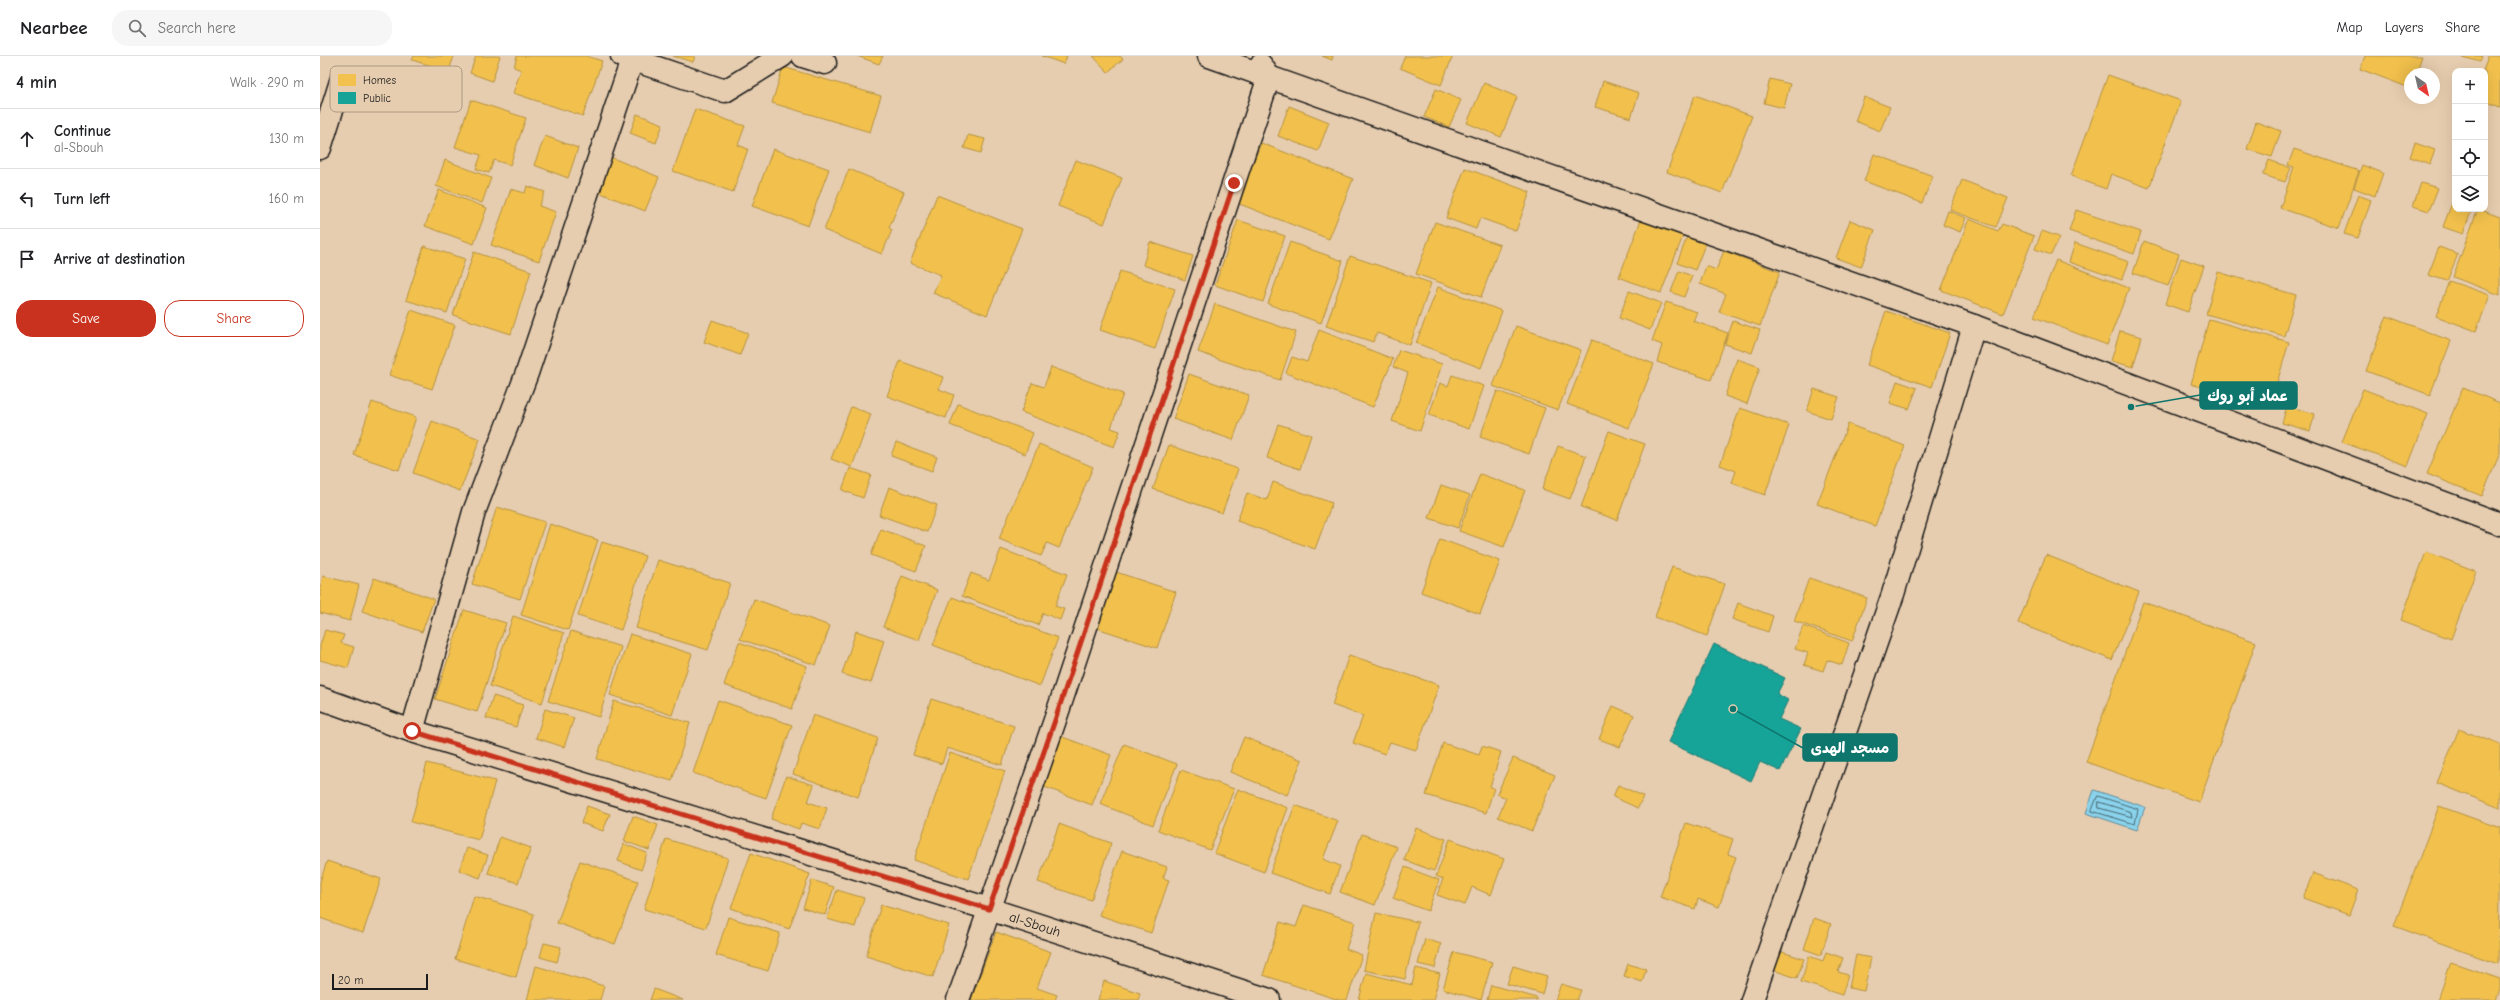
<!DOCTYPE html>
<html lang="en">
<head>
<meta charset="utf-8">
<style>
	:root { --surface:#fff; --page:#f6f6f6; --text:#202124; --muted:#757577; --line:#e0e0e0; --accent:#c8321e }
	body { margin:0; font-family:"Comic Neue","Playpen Sans Arabic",sans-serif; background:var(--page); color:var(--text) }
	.controls { position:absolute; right:12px; top:12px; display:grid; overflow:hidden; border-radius:8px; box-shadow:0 4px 16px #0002 }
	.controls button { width:36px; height:36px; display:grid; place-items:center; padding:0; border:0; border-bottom:1px solid var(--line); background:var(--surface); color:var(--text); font:20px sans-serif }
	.compass { position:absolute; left:2084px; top:12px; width:36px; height:36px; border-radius:50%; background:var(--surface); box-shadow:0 4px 16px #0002; rotate:146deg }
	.scale { position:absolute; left:12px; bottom:10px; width:96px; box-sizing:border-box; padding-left:4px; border:2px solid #1c1c1c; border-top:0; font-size:11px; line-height:14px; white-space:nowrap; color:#1c1c1c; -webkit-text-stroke:3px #e7cdaf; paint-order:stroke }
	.stop { position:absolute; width:12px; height:12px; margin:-9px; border:3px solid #c8321e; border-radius:50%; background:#fff }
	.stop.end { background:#c8321e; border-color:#fff; box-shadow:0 1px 4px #0008 }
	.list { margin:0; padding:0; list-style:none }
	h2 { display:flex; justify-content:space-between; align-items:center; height:52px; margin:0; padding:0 16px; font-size:17px }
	h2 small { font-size:13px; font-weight:400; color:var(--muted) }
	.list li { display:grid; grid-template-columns:26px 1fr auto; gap:12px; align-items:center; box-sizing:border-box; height:60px; padding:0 16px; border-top:1px solid var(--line) }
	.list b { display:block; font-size:15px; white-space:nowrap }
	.list p { margin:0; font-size:13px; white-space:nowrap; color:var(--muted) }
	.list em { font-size:13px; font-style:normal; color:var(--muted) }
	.actions { display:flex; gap:8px; padding:12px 16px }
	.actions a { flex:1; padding:9px 0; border:1px solid var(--accent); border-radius:16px; text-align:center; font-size:14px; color:var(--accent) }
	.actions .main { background:var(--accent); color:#fff }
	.icon { flex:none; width:22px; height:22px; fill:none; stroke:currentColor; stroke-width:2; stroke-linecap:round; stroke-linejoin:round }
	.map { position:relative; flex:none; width:2180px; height:944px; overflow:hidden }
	header { display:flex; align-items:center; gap:24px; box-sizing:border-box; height:56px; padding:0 20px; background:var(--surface); border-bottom:1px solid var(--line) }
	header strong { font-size:19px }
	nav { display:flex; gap:22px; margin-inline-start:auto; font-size:14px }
	.search { width:280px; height:36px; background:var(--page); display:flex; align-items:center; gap:10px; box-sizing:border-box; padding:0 14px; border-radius:16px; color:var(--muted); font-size:15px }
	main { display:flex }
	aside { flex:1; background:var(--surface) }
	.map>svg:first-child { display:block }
	.water { fill:#8ad3ec; stroke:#5e8a99 }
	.homes { fill:#f2c14e; stroke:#b2903f }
	.public { fill:#17a398; stroke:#187a73 }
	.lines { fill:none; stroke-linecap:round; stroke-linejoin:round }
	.shore { stroke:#48656f; stroke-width:1 }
	.minor-casing { stroke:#1c1c1c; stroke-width:25 }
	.minor { stroke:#e7cdaf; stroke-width:22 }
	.route { stroke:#c8321e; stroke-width:5 }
	.labels { text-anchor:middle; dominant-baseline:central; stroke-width:4; stroke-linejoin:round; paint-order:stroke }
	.street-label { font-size:14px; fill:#1c1c1c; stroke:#e7cdaf }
	.key { fill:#e7cdaf; stroke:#aa9883; stroke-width:1 }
	.key-label { font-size:11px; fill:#1c1c1c }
	.leader { fill:none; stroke:#0f766e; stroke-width:1.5 }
	.callout-dot { fill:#0f766e; stroke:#e7cdaf; stroke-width:1.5 }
	.callout { fill:#0f766e; stroke:#0f766e; stroke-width:1.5 }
	.callout-label { font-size:15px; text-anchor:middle; font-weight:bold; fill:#fff }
</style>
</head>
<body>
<header>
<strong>Nearbee</strong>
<div class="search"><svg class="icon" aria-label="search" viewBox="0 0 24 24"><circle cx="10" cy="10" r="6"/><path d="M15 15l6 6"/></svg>Search here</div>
<nav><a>Map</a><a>Layers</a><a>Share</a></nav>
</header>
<main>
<aside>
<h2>4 min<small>Walk · 290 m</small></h2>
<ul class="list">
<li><svg class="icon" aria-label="ahead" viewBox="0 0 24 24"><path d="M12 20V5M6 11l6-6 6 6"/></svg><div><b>Continue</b><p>al-Sbouh</p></div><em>130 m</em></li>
<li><svg class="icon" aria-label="left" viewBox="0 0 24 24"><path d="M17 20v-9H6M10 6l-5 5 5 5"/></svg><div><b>Turn left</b></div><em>160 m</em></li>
<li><svg class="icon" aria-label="arrive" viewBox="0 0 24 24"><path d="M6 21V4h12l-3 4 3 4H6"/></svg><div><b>Arrive at destination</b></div></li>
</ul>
<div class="actions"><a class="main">Save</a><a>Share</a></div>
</aside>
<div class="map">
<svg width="2180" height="944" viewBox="0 0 2180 944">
	<rect width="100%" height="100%" fill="#e7cdaf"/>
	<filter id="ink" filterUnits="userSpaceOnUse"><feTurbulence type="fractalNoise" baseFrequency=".025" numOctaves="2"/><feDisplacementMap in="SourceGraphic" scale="8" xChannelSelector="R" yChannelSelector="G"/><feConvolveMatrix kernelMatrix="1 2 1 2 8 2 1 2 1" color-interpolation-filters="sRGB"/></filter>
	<g filter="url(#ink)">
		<path class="water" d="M1774,734L1825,751L1817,774L1766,757Z"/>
		<g class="homes">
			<path d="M94,0H134L129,15L92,4Z"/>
			<path d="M156,0H180L172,25L150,17Z"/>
			<path d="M197,0H266L282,5L263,60L193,37L201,14L194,11Z"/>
			<path d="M353,0H375L373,6Z"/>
			<path d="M537,0H563L559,8Z"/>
			<path d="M722,0H747L744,8Z"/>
			<path d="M773,0H800L803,3L788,16Z"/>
			<path d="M1002,0H1013L1012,4Z"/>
			<path d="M1085,0H1133L1121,29L1080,12Z"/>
			<path d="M2045,0H2102L2096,18H2090V32L2040,13Z"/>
			<path d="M2140,0H2162L2160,6Z"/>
			<path d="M2168,0H2180V51L2165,45V15H2163Z"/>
			<path d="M463,11L561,40L550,76L452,47Z"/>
			<path d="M1788,19L1861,45L1829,132L1791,118L1786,133L1751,120Z"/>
			<path d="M1450,23L1470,28L1464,52L1444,47Z"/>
			<path d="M1283,25L1319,37L1311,62L1275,51Z"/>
			<path d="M1164,27L1197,41L1181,81L1147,67Z"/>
			<path d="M1116,33L1141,44L1129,71L1104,61Z"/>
			<path d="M1375,39L1432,60L1402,137L1347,116Z"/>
			<path d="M1544,41L1570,51L1560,75L1535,65Z"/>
			<path d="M151,44L206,62L190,109L174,104L169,117L156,113L161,99L135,91Z"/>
			<path d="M969,50L1009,66L998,95L958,80Z"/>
			<path d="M375,53L425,70L418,89L428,93L413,136L353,115Z"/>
			<path d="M317,58L343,68L336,87L310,77Z"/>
			<path d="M1936,66L1961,75L1952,101L1927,93Z"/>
			<path d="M648,79L665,83L661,97L644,92Z"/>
			<path d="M225,80L258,92L248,122L214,109Z"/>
			<path d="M941,87L1033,123L1009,183L917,147Z"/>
			<path d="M2095,87L2115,94L2110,108L2090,101Z"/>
			<path d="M453,93L509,113L488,170L432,150Z"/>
			<path d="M1974,93L2039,115L2019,172L1960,152L1974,111L1968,109Z"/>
			<path d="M1554,98L1613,120L1602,147L1544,125Z"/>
			<path d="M290,101L339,121L325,155L276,135Z"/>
			<path d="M125,104L171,122L162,147L116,130Z"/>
			<path d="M756,104L802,122L784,168L738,150Z"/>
			<path d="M1949,104L1971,112L1965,126L1943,119Z"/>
			<path d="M2042,109L2063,117L2055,140L2034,132Z"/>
			<path d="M1145,112L1210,136L1196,175L1160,162L1156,173L1126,162Z"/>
			<path d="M529,113L584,136L569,172L572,174L562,198L504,174Z"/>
			<path d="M1642,124L1688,142L1676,171L1630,154Z"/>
			<path d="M2101,127L2118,132L2109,155L2093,150Z"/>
			<path d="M207,130L225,136L219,150L236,156L219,205L171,189L191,133L205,137Z"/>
			<path d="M119,134L167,152L154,188L105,170Z"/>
			<path d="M617,139L702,173L667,259L613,237L621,219L590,207Z"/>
			<path d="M2038,139L2051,144L2038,182L2024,178Z"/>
			<path d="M2133,144L2135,145V153H2152L2143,178L2123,171Z"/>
			<path d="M2158,153L2180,161V239L2133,221Z"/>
			<path d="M1756,154L1821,176L1814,198L1749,175Z"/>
			<path d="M1628,155L1646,162L1640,176L1623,169Z"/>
			<path d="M1649,163L1678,175L1682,168L1714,180L1683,258L1621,234Z"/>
			<path d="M918,164L965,180L943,246L895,229Z"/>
			<path d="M1321,164L1363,180L1341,237L1299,221Z"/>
			<path d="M1530,164L1555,174L1541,211L1516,202Z"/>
			<path d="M1115,166L1180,189L1161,241L1096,218Z"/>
			<path d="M1722,175L1739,181L1731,199L1715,193Z"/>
			<path d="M1368,179L1386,186L1375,214L1357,207Z"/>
			<path d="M1824,185L1859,198L1848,230L1813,217Z"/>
			<path d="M830,186L873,200L865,224L823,209Z"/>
			<path d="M970,186L1023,205L1001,267L948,248Z"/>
			<path d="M1755,187L1809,206L1802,224L1749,206Z"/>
			<path d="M104,190L145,203L127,257L86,244Z"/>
			<path d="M2119,191L2138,198L2127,225L2108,219Z"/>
			<path d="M1404,195L1460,216L1440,270L1399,256L1406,238L1380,228L1386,210L1396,214Z"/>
			<path d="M154,196L211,215L191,278L133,259Z"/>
			<path d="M1030,200L1111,227L1090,289L1057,277L1053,286L1006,270Z"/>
			<path d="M1861,202L1884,210L1868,256L1845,248Z"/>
			<path d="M1736,204L1809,232L1787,289L1714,261Z"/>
			<path d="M800,215L855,233L835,293L780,274Z"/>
			<path d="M1359,215L1372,220L1364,241L1351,236Z"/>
			<path d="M1898,216L1976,239L1964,280L1886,258Z"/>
			<path d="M2129,225L2170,239L2156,275L2116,260Z"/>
			<path d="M1118,231L1182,255L1161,312L1096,287Z"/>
			<path d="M1309,235L1341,247L1330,274L1299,262Z"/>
			<path d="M1346,246L1377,256L1373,265L1408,277L1391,324L1337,306L1342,289L1332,285Z"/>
			<path d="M895,248L976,276L960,324L878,296Z"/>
			<path d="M91,254L135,269L112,333L69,319Z"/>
			<path d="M1566,255L1630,277L1612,331L1547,309Z"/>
			<path d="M2067,260L2131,285L2110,339L2046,315Z"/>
			<path d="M1889,263L1969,286L1950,351L1871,328Z"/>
			<path d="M392,264L428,277L420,299L384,286Z"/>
			<path d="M1413,265L1440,274L1432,297L1405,288Z"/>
			<path d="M1196,270L1261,294L1238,354L1173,330Z"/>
			<path d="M999,274L1073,303L1053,351L966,317L972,301L987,306Z"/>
			<path d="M1800,275L1822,281L1813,311L1791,305Z"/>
			<path d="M1272,284L1334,308L1309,372L1247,348Z"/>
			<path d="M1079,294L1122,308L1100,375L1072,365L1088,317L1073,311Z"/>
			<path d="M1417,303L1440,311L1427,348L1405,340Z"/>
			<path d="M580,305L623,321L619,333L634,339L626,362L567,340Z"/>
			<path d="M731,311L803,338L791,372L800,375L794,391L701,356L712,327L724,331Z"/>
			<path d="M869,318L929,339L913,384L853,363Z"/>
			<path d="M1132,319L1164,330L1149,373L1109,359L1120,327L1128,330Z"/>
			<path d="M1577,325L1597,332L1589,353L1570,347Z"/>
			<path d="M2143,332L2180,347V397L2162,440L2107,418Z"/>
			<path d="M1494,333L1519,341L1511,363L1487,355Z"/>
			<path d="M2043,333L2108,358L2088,410L2022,386Z"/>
			<path d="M1177,335L1225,352L1209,398L1160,381Z"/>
			<path d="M52,346L96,361L79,414L34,399Z"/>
			<path d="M638,348L713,377L705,398L630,369Z"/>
			<path d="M1967,350L1995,358L1990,375L1962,367Z"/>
			<path d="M531,351L551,358L532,411L511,403Z"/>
			<path d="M1420,352L1469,369L1445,439L1412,427L1416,415L1400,409Z"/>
			<path d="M112,365L160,383L140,435L93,417Z"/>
			<path d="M958,368L991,379L980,413L947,402Z"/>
			<path d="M1528,368L1585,390L1555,470L1497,448Z"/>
			<path d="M1289,375L1325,388L1297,464L1261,451Z"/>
			<path d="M576,386L617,401L612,415L571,400Z"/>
			<path d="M719,388L773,411L739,492L727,487L721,500L679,483Z"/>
			<path d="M849,389L918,413L902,457L833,433Z"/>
			<path d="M1238,390L1266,400L1250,443L1222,433Z"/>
			<path d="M530,412L551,419L543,442L522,434Z"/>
			<path d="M1160,418L1205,434L1184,491L1139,475Z"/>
			<path d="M953,426L1012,447L995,493L917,465L927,437L947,444Z"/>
			<path d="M1121,429L1150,439L1138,472L1109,462Z"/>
			<path d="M569,431L617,449L607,476L559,459Z"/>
			<path d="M177,451L225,466L200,543L152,528Z"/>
			<path d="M230,468L278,484L248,574L201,559Z"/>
			<path d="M561,473L606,490L596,515L551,499Z"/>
			<path d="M1120,483L1180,505L1160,558L1101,536Z"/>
			<path d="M282,486L325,500L301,574L258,560Z"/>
			<path d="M681,493L747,518L735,550L744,553L740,564L723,557L718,569L642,540L651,517L669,524Z"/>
			<path d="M2106,496L2156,515L2131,583L2081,564Z"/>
			<path d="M1726,499L1819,536L1792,604L1698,567Z"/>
			<path d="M338,504L410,527L388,594L316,572Z"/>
			<path d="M1352,511L1405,528L1387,580L1335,561Z"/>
			<path d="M796,516L856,536L837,592L777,572Z"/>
			<path d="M3,520L39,529L30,565L0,557V532Z"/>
			<path d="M582,520L617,534L599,584L563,571Z"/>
			<path d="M54,522L114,543L102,576L42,555Z"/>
			<path d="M1489,522L1547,542L1532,585L1474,565Z"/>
			<path d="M632,541L738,582L720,630L613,589Z"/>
			<path d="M434,543L510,570L496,609L420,583Z"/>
			<path d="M1823,546L1936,586L1879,746L1766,706Z"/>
			<path d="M1418,547L1453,560L1448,576L1412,563Z"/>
			<path d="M144,554L186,567L157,656L115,643Z"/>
			<path d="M193,560L244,577L222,647L170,630Z"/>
			<path d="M1483,570L1529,587L1522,609L1507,604L1503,615L1484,609L1488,597L1475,593Z"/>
			<path d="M5,574L24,579L21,587L34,591L28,612L0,604V590Z"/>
			<path d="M251,575L301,591L279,661L228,645Z"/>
			<path d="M536,575L564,584L551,627L522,618Z"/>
			<path d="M310,578L372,598L352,659L290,639Z"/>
			<path d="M419,586L487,610L472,653L404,629Z"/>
			<path d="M1029,599L1119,629L1096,694L1070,686L1065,698L1033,687L1043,660L1012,649Z"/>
			<path d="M173,640L203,649L196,671L166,662Z"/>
			<path d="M611,643L694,670L682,709L627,692L622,708L593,699Z"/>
			<path d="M398,644L472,669L446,742L373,717Z"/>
			<path d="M294,645L370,667L352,725L277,703Z"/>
			<path d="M1293,650L1314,659L1300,691L1279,683Z"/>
			<path d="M225,653L254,662L244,691L216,682Z"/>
			<path d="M493,659L558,682L538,741L473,718Z"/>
			<path d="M2139,673L2180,689V752L2117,727Z"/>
			<path d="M740,680L791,699L772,749L722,730Z"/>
			<path d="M924,681L982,704L967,739L910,716Z"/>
			<path d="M1123,687L1159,699L1162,690L1181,696L1170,731L1174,732L1166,757L1106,739Z"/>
			<path d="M804,688L857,708L833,769L780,748Z"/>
			<path d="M630,697L685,715L648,823L594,804Z"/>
			<path d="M1193,702L1235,719L1212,775L1178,761L1186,742L1177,738Z"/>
			<path d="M107,707L175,725L159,784L91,766Z"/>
			<path d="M861,714L914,733L890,794L838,774Z"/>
			<path d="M466,720L494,729L488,746L507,752L500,773L481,767L479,773L451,763Z"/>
			<path d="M1298,729L1323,740L1318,752L1293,741Z"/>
			<path d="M918,733L968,752L944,816L894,797Z"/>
			<path d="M975,749L1018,765L1003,803L1020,810L1010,838L950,817Z"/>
			<path d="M267,750L290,758L283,775L261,767Z"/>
			<path d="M2119,750L2180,772L2178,908L2074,870Z"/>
			<path d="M313,760L338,769L329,794L304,785Z"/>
			<path d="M1366,767L1413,783L1408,798L1416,801L1399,851L1378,843L1375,853L1340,841Z"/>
			<path d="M739,768L791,787L771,844L718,826Z"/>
			<path d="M1096,772L1126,783L1114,815L1084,804Z"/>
			<path d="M1042,778L1077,791L1055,849L1020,836Z"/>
			<path d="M180,781L211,792L198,827L168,817Z"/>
			<path d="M346,783L408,802L386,872L324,853Z"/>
			<path d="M1130,783L1184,803L1171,839L1152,831L1145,849L1117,839L1123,823L1116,820Z"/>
			<path d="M304,788L327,797L321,814L298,805Z"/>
			<path d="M147,792L168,799L160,822L139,814Z"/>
			<path d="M802,795L847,811L843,822L849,824L831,877L779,859Z"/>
			<path d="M431,797L490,818L469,873L411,852Z"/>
			<path d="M7,805L61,823L43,877L0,862V826Z"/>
			<path d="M260,805L318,825L295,888L237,867Z"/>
			<path d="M1085,811L1119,824L1108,855L1073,842Z"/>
			<path d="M1993,817L2038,834L2029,859L1983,842Z"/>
			<path d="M492,824L514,831L505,859L483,852Z"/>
			<path d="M517,834L544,842L535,871L507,863Z"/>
			<path d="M154,840L214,858L196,921L135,903Z"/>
			<path d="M561,849L629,869L613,921L546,900Z"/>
			<path d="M984,849L1035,866L1026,893L1042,899L1027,944H1019L943,919L960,866L976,871Z"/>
			<path d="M1056,857L1098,866L1085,923L1044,914Z"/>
			<path d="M408,861L460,877L448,915L396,899Z"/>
			<path d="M1494,862L1511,868L1501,899L1484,893Z"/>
			<path d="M676,876L731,896L717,932L737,939L735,944H651Z"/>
			<path d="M1105,883L1121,888L1115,912L1098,908Z"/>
			<path d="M224,887L241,891L237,906L220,901Z"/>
			<path d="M1459,895L1484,903L1477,922L1453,914Z"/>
			<path d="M1134,896L1172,906L1161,944L1123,933Z"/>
			<path d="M1506,896L1523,902L1518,916L1528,919L1522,939L1481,926L1489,900L1503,905Z"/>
			<path d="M1536,899L1551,902L1544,935L1529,932Z"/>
			<path d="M2131,906L2180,923V934L2176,944H2118Z"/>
			<path d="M1308,908L1326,913L1322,926L1304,920Z"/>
			<path d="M216,910L284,930L280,944H207Z"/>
			<path d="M1193,910L1227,920L1222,938L1187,928Z"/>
			<path d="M1096,912L1120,918L1113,944H1039L1046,917L1092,929Z"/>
			<path d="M784,925L820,937L818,944H778Z"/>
			<path d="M1241,928L1261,934L1257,944H1235Z"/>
			<path d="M1171,929L1217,942V944H1167Z"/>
			<path d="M334,933L363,944H330Z"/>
		</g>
		<path class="public" d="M1394,588L1465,622L1457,638L1468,644L1459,663L1481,673L1460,715L1440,706L1431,725L1348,686Z"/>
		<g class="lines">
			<g class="shore">
				<path d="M1778,740L1818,753L1815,768L1772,755Z"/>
				<path d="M1779,746L1811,756L1812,761L1779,752Z"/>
			</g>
			<defs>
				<g id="minor">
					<path d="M302,0L405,35L462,0"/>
					<path d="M483,0L505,7"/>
					<path d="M889,0L1654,270L2180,468"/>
					<path d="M0,92L22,22"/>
					<path id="s1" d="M0,642L92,675L669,853L949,944"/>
					<path d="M92,675L154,456L207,317L312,4"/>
					<path d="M638,944L734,667L949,21L941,9"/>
					<path d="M1432,944L1573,538L1654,270"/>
				</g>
			</defs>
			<use href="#minor" class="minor-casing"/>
			<use href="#minor" class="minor"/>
		</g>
	</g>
	<g class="lines" filter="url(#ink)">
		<path class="route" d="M92,675L669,853L734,667L914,127"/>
	</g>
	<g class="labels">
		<g class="street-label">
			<text stroke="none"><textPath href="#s1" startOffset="750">al-Sbouh</textPath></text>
		</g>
	</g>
	<rect x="10" y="10" width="132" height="46" rx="6" class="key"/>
	<rect x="18" y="18" width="18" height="12" fill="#f2c14e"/>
	<rect x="18" y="36" width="18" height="12" fill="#17a398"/>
	<g class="key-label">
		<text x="43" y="28">Homes</text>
		<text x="43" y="46">Public</text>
	</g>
	<path class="leader" d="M1811 351L1880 339M1413 653L1483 692"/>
	<g class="callout-dot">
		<circle cx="1811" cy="351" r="4"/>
		<circle cx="1413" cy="653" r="4"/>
	</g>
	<g class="callout">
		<rect x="1880" y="326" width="97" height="27" rx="4"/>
		<rect x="1483" y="678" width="94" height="27" rx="4"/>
	</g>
	<g class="callout-label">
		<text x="1928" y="345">عماد أبو روك</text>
		<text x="1530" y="697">مسجد الهدى</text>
	</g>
</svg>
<div class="controls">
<button>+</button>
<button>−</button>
<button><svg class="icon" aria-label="locate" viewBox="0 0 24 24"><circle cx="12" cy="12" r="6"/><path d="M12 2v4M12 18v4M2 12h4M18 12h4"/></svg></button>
<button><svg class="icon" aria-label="layers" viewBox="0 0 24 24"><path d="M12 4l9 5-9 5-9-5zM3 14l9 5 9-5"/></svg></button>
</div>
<svg class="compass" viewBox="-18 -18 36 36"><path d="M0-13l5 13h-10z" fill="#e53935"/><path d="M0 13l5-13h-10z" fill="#757577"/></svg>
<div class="scale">20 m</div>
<div class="stop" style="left:92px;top:675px"></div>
<div class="stop end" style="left:914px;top:127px"></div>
</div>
</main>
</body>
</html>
